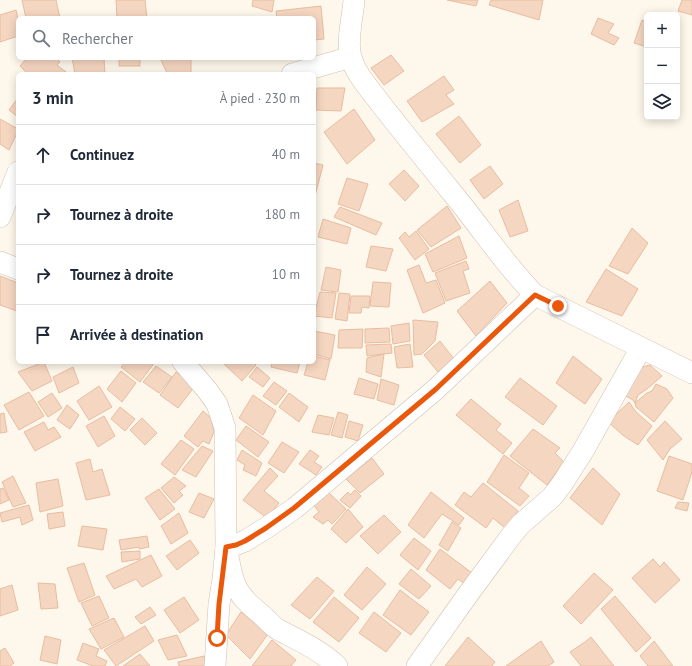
<!DOCTYPE html>
<html lang="fr">
<head>
<meta charset="utf-8">
<style>
	:root { --surface:#fff; --page:#f6f6f7; --text:#1f2937; --muted:#747a83; --line:#e0e1e3 }
	body { margin:0; font-family:"PT Sans",sans-serif; background:var(--page); color:var(--text) }
	.controls { position:absolute; right:12px; top:12px; display:grid; overflow:hidden; border-radius:6px; box-shadow:0 2px 10px #0003 }
	.controls button { width:36px; height:36px; display:grid; place-items:center; padding:0; border:0; border-bottom:1px solid var(--line); background:var(--surface); color:var(--text); font:20px sans-serif }
	.stop { position:absolute; width:12px; height:12px; margin:-9px; border:3px solid #ea580c; border-radius:50%; background:#fff }
	.stop.end { background:#ea580c; border-color:#fff; box-shadow:0 1px 4px #0008 }
	.list { margin:0; padding:0; list-style:none }
	h2 { display:flex; justify-content:space-between; align-items:center; height:52px; margin:0; padding:0 16px; font-size:17px }
	h2 small { font-size:13px; font-weight:400; color:var(--muted) }
	.list li { display:grid; grid-template-columns:26px 1fr auto; gap:12px; align-items:center; box-sizing:border-box; height:60px; padding:0 16px; border-top:1px solid var(--line) }
	.list b { display:block; font-size:15px; white-space:nowrap }
	.list em { font-size:13px; font-style:normal; color:var(--muted) }
	.icon { flex:none; width:22px; height:22px; fill:none; stroke:currentColor; stroke-width:2; stroke-linecap:round; stroke-linejoin:round }
	.map { position:relative; flex:none; width:692px; height:666px; overflow:hidden }
	.search { position:absolute; background:var(--surface); box-shadow:0 2px 10px #0003; left:16px; top:16px; width:300px; height:44px; display:flex; align-items:center; gap:10px; box-sizing:border-box; padding:0 14px; border-radius:6px; color:var(--muted); font-size:15px }
	.panel { position:absolute; background:var(--surface); box-shadow:0 2px 10px #0003; left:16px; top:72px; width:300px; height:292px; border-radius:6px }
	.map>svg:first-child { display:block }
	.building { fill:#f5d6c1; stroke:#e8bda0 }
	.lines { fill:none; stroke-linecap:round; stroke-linejoin:round }
	.minor-casing { stroke:#d2bfaf; stroke-width:22 }
	.minor { stroke:#fff; stroke-width:21 }
	.route { stroke:#ea580c; stroke-width:5 }
</style>
</head>
<body>
<div class="map">
<svg width="692" height="666" viewBox="0 0 692 666">
	<rect width="100%" height="100%" fill="#fef7eb"/>
	<g class="building">
		<path d="M22,0H56L60,18H26Z"/>
		<path d="M116,0H145L147,18H117Z"/>
		<path d="M253,0H274L272,12L252,6Z"/>
		<path d="M447,0H478L476,6Z"/>
		<path d="M491,0H543L539,20L489,5Z"/>
		<path d="M682,0H692V15L678,11Z"/>
		<path d="M321,6L324,39L314,40V18H277L276,11Z"/>
		<path d="M16,10L18,19V36L0,42V15Z"/>
		<path d="M598,18L614,24L608,33L619,38L614,45L591,34Z"/>
		<path d="M642,20L647,22V47L634,43Z"/>
		<path d="M391,55L404,71L384,85L371,68Z"/>
		<path d="M27,58H56L60,62L57,65L66,72L65,74H28L20,66Z"/>
		<path d="M72,58H104L105,74H75Z"/>
		<rect x="119" y="58" width="21" height="8"/>
		<path d="M160,58H191V74L167,73Z"/>
		<path d="M444,76L454,90L446,95L454,104L422,122L407,101Z"/>
		<path d="M317,88H345L341,111L316,110Z"/>
		<path d="M18,98V117L9,110Z"/>
		<path d="M354,109L375,140L347,164L324,132Z"/>
		<path d="M459,116L481,145L460,163L436,134Z"/>
		<path d="M0,119L18,129V131L9,150L0,144Z"/>
		<path d="M314,163L323,165L314,200Z"/>
		<path d="M490,166L503,184L484,199L470,180Z"/>
		<path d="M404,170L419,186L405,201L389,184Z"/>
		<path d="M347,178L368,184L359,211L338,204Z"/>
		<path d="M518,200L528,231L510,237L499,210Z"/>
		<path d="M447,206L461,228L431,247L417,230Z"/>
		<path d="M340,207L382,223L376,235L334,217Z"/>
		<path d="M323,219L351,228L347,244L318,237Z"/>
		<path d="M632,228L648,243L628,274L609,266Z"/>
		<path d="M416,231L429,249L415,260L399,238L405,232L409,237Z"/>
		<path d="M459,236L467,258L433,272L425,254Z"/>
		<path d="M371,246L393,249L386,271L366,267Z"/>
		<path d="M466,261L469,269L463,271L470,293L446,301L435,273Z"/>
		<path d="M419,265L426,283L436,280L445,303L423,313L407,270Z"/>
		<path d="M326,267L341,270L338,292L321,290Z"/>
		<path d="M606,269L638,289L622,316L586,302Z"/>
		<path d="M0,276L18,283V306L17,311L0,305Z"/>
		<path d="M490,281L507,303L476,336L457,311Z"/>
		<path d="M373,282L391,283L389,307L370,306Z"/>
		<path d="M320,292L336,293L332,318L314,316Z"/>
		<path d="M339,293L350,294L347,321L335,319Z"/>
		<path d="M351,296H370L369,308L362,307L361,313H349Z"/>
		<path d="M413,320L438,322L435,341L422,354L414,355Z"/>
		<path d="M409,323L410,341L393,344L391,326Z"/>
		<path d="M389,328L390,342L365,343V329Z"/>
		<path d="M363,329L362,348H338L339,330Z"/>
		<path d="M314,331L335,335L331,359L314,354Z"/>
		<path d="M440,341L454,359L438,372L424,355Z"/>
		<path d="M391,344L392,353L367,356L366,345Z"/>
		<path d="M410,344L413,367L397,368L394,347Z"/>
		<path d="M384,354L381,377L366,372L367,358Z"/>
		<path d="M314,356L330,360L325,380L304,375L308,362H314Z"/>
		<path d="M573,356L602,379L585,404L556,383Z"/>
		<path d="M44,362L52,381L32,391L18,372Z"/>
		<path d="M125,362H155L140,382L121,367Z"/>
		<path d="M224,362H253L256,365L242,381L223,363Z"/>
		<path d="M272,362H300L297,373L271,367Z"/>
		<path d="M650,365L662,376L647,389L638,395L635,403L633,400L624,395L642,367Z"/>
		<path d="M156,366L172,377L159,393L143,382Z"/>
		<path d="M73,367L79,383L59,393L53,377Z"/>
		<path d="M257,367L270,378L263,387L249,377Z"/>
		<path d="M121,371L136,383L122,402L107,389Z"/>
		<path d="M176,372L195,386L178,408L160,395Z"/>
		<path d="M359,378L378,384L374,399L354,394Z"/>
		<path d="M520,378L557,406L543,425L505,397Z"/>
		<path d="M381,379L399,385L394,405L377,400Z"/>
		<path d="M274,382L287,391L276,405L263,396Z"/>
		<path d="M656,384L667,389L673,398L654,422L636,407L635,403L647,393L652,391Z"/>
		<path d="M99,386L112,407L89,420L77,401Z"/>
		<path d="M29,392L44,416L19,430L4,405Z"/>
		<path d="M52,393L62,408L48,417L38,402Z"/>
		<path d="M289,393L308,407L299,422L279,407Z"/>
		<path d="M253,395L276,411L263,435L239,418Z"/>
		<path d="M471,399L501,424L496,430L512,443L503,454L456,415Z"/>
		<path d="M629,402L636,412L652,426L638,445L624,436L608,422Z"/>
		<path d="M67,405L79,415L70,429L57,420Z"/>
		<path d="M120,407L135,419L125,431L111,419Z"/>
		<path d="M203,411L211,418L214,432L209,444L203,441L198,447L184,436Z"/>
		<path d="M338,412L348,415L342,438L331,435Z"/>
		<path d="M4,413L7,432L0,433V414Z"/>
		<path d="M318,415L334,418L329,435L312,432Z"/>
		<path d="M104,416L115,436L98,447L86,426Z"/>
		<path d="M142,418L157,433L145,445L130,430Z"/>
		<path d="M349,421L363,425L358,441L345,437Z"/>
		<path d="M665,421L682,439L670,449L663,460L647,440Z"/>
		<path d="M44,422L48,430L54,427L61,437L35,451L24,432Z"/>
		<path d="M246,426L269,442L258,457L236,440Z"/>
		<path d="M533,429L560,448L555,453L564,462L547,485L510,456Z"/>
		<path d="M181,440L194,449L175,475L161,464Z"/>
		<path d="M282,442L299,452L284,473L268,463Z"/>
		<path d="M202,446L213,451L196,477L182,470Z"/>
		<path d="M242,450L262,463L256,476L243,470L245,465L237,460Z"/>
		<path d="M310,450L319,456L314,462L322,467L316,475L299,464Z"/>
		<path d="M504,455L529,473L519,488L529,496L520,506L487,482Z"/>
		<path d="M669,456L692,464V472L683,500L657,491Z"/>
		<path d="M372,458L384,474L360,493L346,479Z"/>
		<path d="M90,459L93,472L102,469L110,495L86,500L76,463Z"/>
		<path d="M270,468L278,476L264,491L279,503L267,518L243,500Z"/>
		<path d="M593,468L620,494L602,525L570,498Z"/>
		<path d="M13,476L26,503L13,507L2,482Z"/>
		<path d="M174,477L186,486L179,491L183,495L174,503L161,488Z"/>
		<path d="M58,479L63,506L40,512L36,483Z"/>
		<path d="M483,483L518,511L505,528L493,518L486,528L455,505L464,492L471,497Z"/>
		<path d="M3,488L9,500L0,504V489Z"/>
		<path d="M159,489L175,509L160,520L145,498Z"/>
		<path d="M355,490L361,496L350,508L340,500L348,492L350,495Z"/>
		<path d="M328,492L346,509L332,524L328,520L323,524L313,517L319,512L313,504Z"/>
		<path d="M431,492L464,518L459,525L442,514L424,538L408,525Z"/>
		<path d="M199,493L214,499L204,518L189,512Z"/>
		<path d="M678,502L689,503L687,511L675,508Z"/>
		<path d="M29,505L33,520L22,525L20,517L2,522L0,513Z"/>
		<path d="M348,509L363,527L346,543L331,529Z"/>
		<path d="M63,512L65,526L49,529L47,514Z"/>
		<path d="M179,513L188,533L171,544L161,526Z"/>
		<path d="M384,515L401,532L378,554L360,536Z"/>
		<path d="M452,522L461,528L448,551L439,545Z"/>
		<path d="M82,526L107,529L103,550L78,546Z"/>
		<path d="M147,536L149,547L139,549V547L121,550L119,540Z"/>
		<path d="M414,538L431,551L418,570L400,555Z"/>
		<path d="M190,540L199,553L177,570L166,556Z"/>
		<path d="M440,549L472,573L465,584L458,579L450,589L426,570Z"/>
		<path d="M140,551V559L122,562L121,552Z"/>
		<path d="M151,555L162,576L142,587L136,579L114,589L106,576Z"/>
		<path d="M653,559L660,567L664,562L680,580L655,603L632,578Z"/>
		<path d="M84,563L95,595L79,602L67,568Z"/>
		<path d="M367,567L386,584L362,610L344,595Z"/>
		<path d="M411,569L431,586L419,599L399,584Z"/>
		<path d="M594,573L613,590L581,624L563,606Z"/>
		<path d="M317,577L334,591L310,619L291,605Z"/>
		<path d="M38,583L55,584L58,608L41,609Z"/>
		<path d="M12,585L18,610L0,616V589Z"/>
		<path d="M400,590L429,612L411,635L383,615Z"/>
		<path d="M99,596L109,618L92,626L81,603Z"/>
		<path d="M615,596L651,638L636,652L601,609Z"/>
		<path d="M184,597L199,620L180,633L164,610Z"/>
		<path d="M334,597L359,618L339,642L313,622Z"/>
		<path d="M150,607L156,615L141,624L135,617Z"/>
		<path d="M241,612L268,634L250,659L226,635Z"/>
		<path d="M374,612L401,633L386,652L359,633Z"/>
		<path d="M114,618L124,637L101,649L89,629Z"/>
		<path d="M145,626L154,641L116,666L104,650Z"/>
		<path d="M177,635L187,656L168,660L158,640Z"/>
		<path d="M45,636L61,640L57,664L40,660Z"/>
		<path d="M468,637L495,662L492,666H445Z"/>
		<path d="M591,637L614,666H581L570,652L585,642Z"/>
		<path d="M272,640L296,660L291,666H252Z"/>
		<path d="M541,641L554,662L548,666H506Z"/>
		<path d="M654,641L673,666H648L640,656Z"/>
		<path d="M83,643L99,649L96,656L107,661L105,666H93L77,660Z"/>
		<path d="M5,648L14,663L10,666H0V651Z"/>
		<path d="M140,654L150,666H123Z"/>
		<path d="M204,656L206,666H179L178,662Z"/>
	</g>
	<g class="lines">
		<defs>
			<g id="minor">
				<path d="M354,0C353,16 346,42 351,57C356,75 370,89 380,103C406,136 432,168 458,200C484,232 506,266 535,295L692,373"/>
				<path d="M292,74L351,57"/>
				<path d="M0,217L18,172"/>
				<path d="M0,262L18,269"/>
				<path d="M183,362L207,390L217,404L225,428L226,547L223,579L219,604L215,666"/>
				<path d="M337,666C320,650 300,641 279,630C273,627 268,621 263,616C252,607 240,597 235,584C230,572 229,559 226,547L235,545L245,541L266,528L295,508L436,389L535,295"/>
				<path d="M417,666L469,593L511,536L521,524L552,497L562,484L583,451L641,348"/>
			</g>
		</defs>
		<use href="#minor" class="minor-casing"/>
		<use href="#minor" class="minor"/>
	</g>
	<g class="lines">
		<path class="route" d="M217,638L219,604L226,547L236,545L245,541L266,528L294,508L436,389L535,295L558,306"/>
	</g>
</svg>
<div class="controls">
<button>+</button>
<button>−</button>
<button><svg class="icon" aria-label="layers" viewBox="0 0 24 24"><path d="M12 4l9 5-9 5-9-5zM3 14l9 5 9-5"/></svg></button>
</div>
<div class="stop" style="left:217px;top:638px"></div>
<div class="stop end" style="left:558px;top:306px"></div>
<div class="search"><svg class="icon" aria-label="search" viewBox="0 0 24 24"><circle cx="10" cy="10" r="6"/><path d="M15 15l6 6"/></svg>Rechercher</div>
<section class="panel">
<h2>3 min<small>À pied · 230 m</small></h2>
<ul class="list">
<li><svg class="icon" aria-label="ahead" viewBox="0 0 24 24"><path d="M12 20V5M6 11l6-6 6 6"/></svg><div><b>Continuez</b></div><em>40 m</em></li>
<li><svg class="icon" aria-label="right" viewBox="0 0 24 24"><path d="M7 20v-9h11M14 6l5 5-5 5"/></svg><div><b>Tournez à droite</b></div><em>180 m</em></li>
<li><svg class="icon" aria-label="right" viewBox="0 0 24 24"><path d="M7 20v-9h11M14 6l5 5-5 5"/></svg><div><b>Tournez à droite</b></div><em>10 m</em></li>
<li><svg class="icon" aria-label="arrive" viewBox="0 0 24 24"><path d="M6 21V4h12l-3 4 3 4H6"/></svg><div><b>Arrivée à destination</b></div></li>
</ul>
</section>
</div>
</body>
</html>
